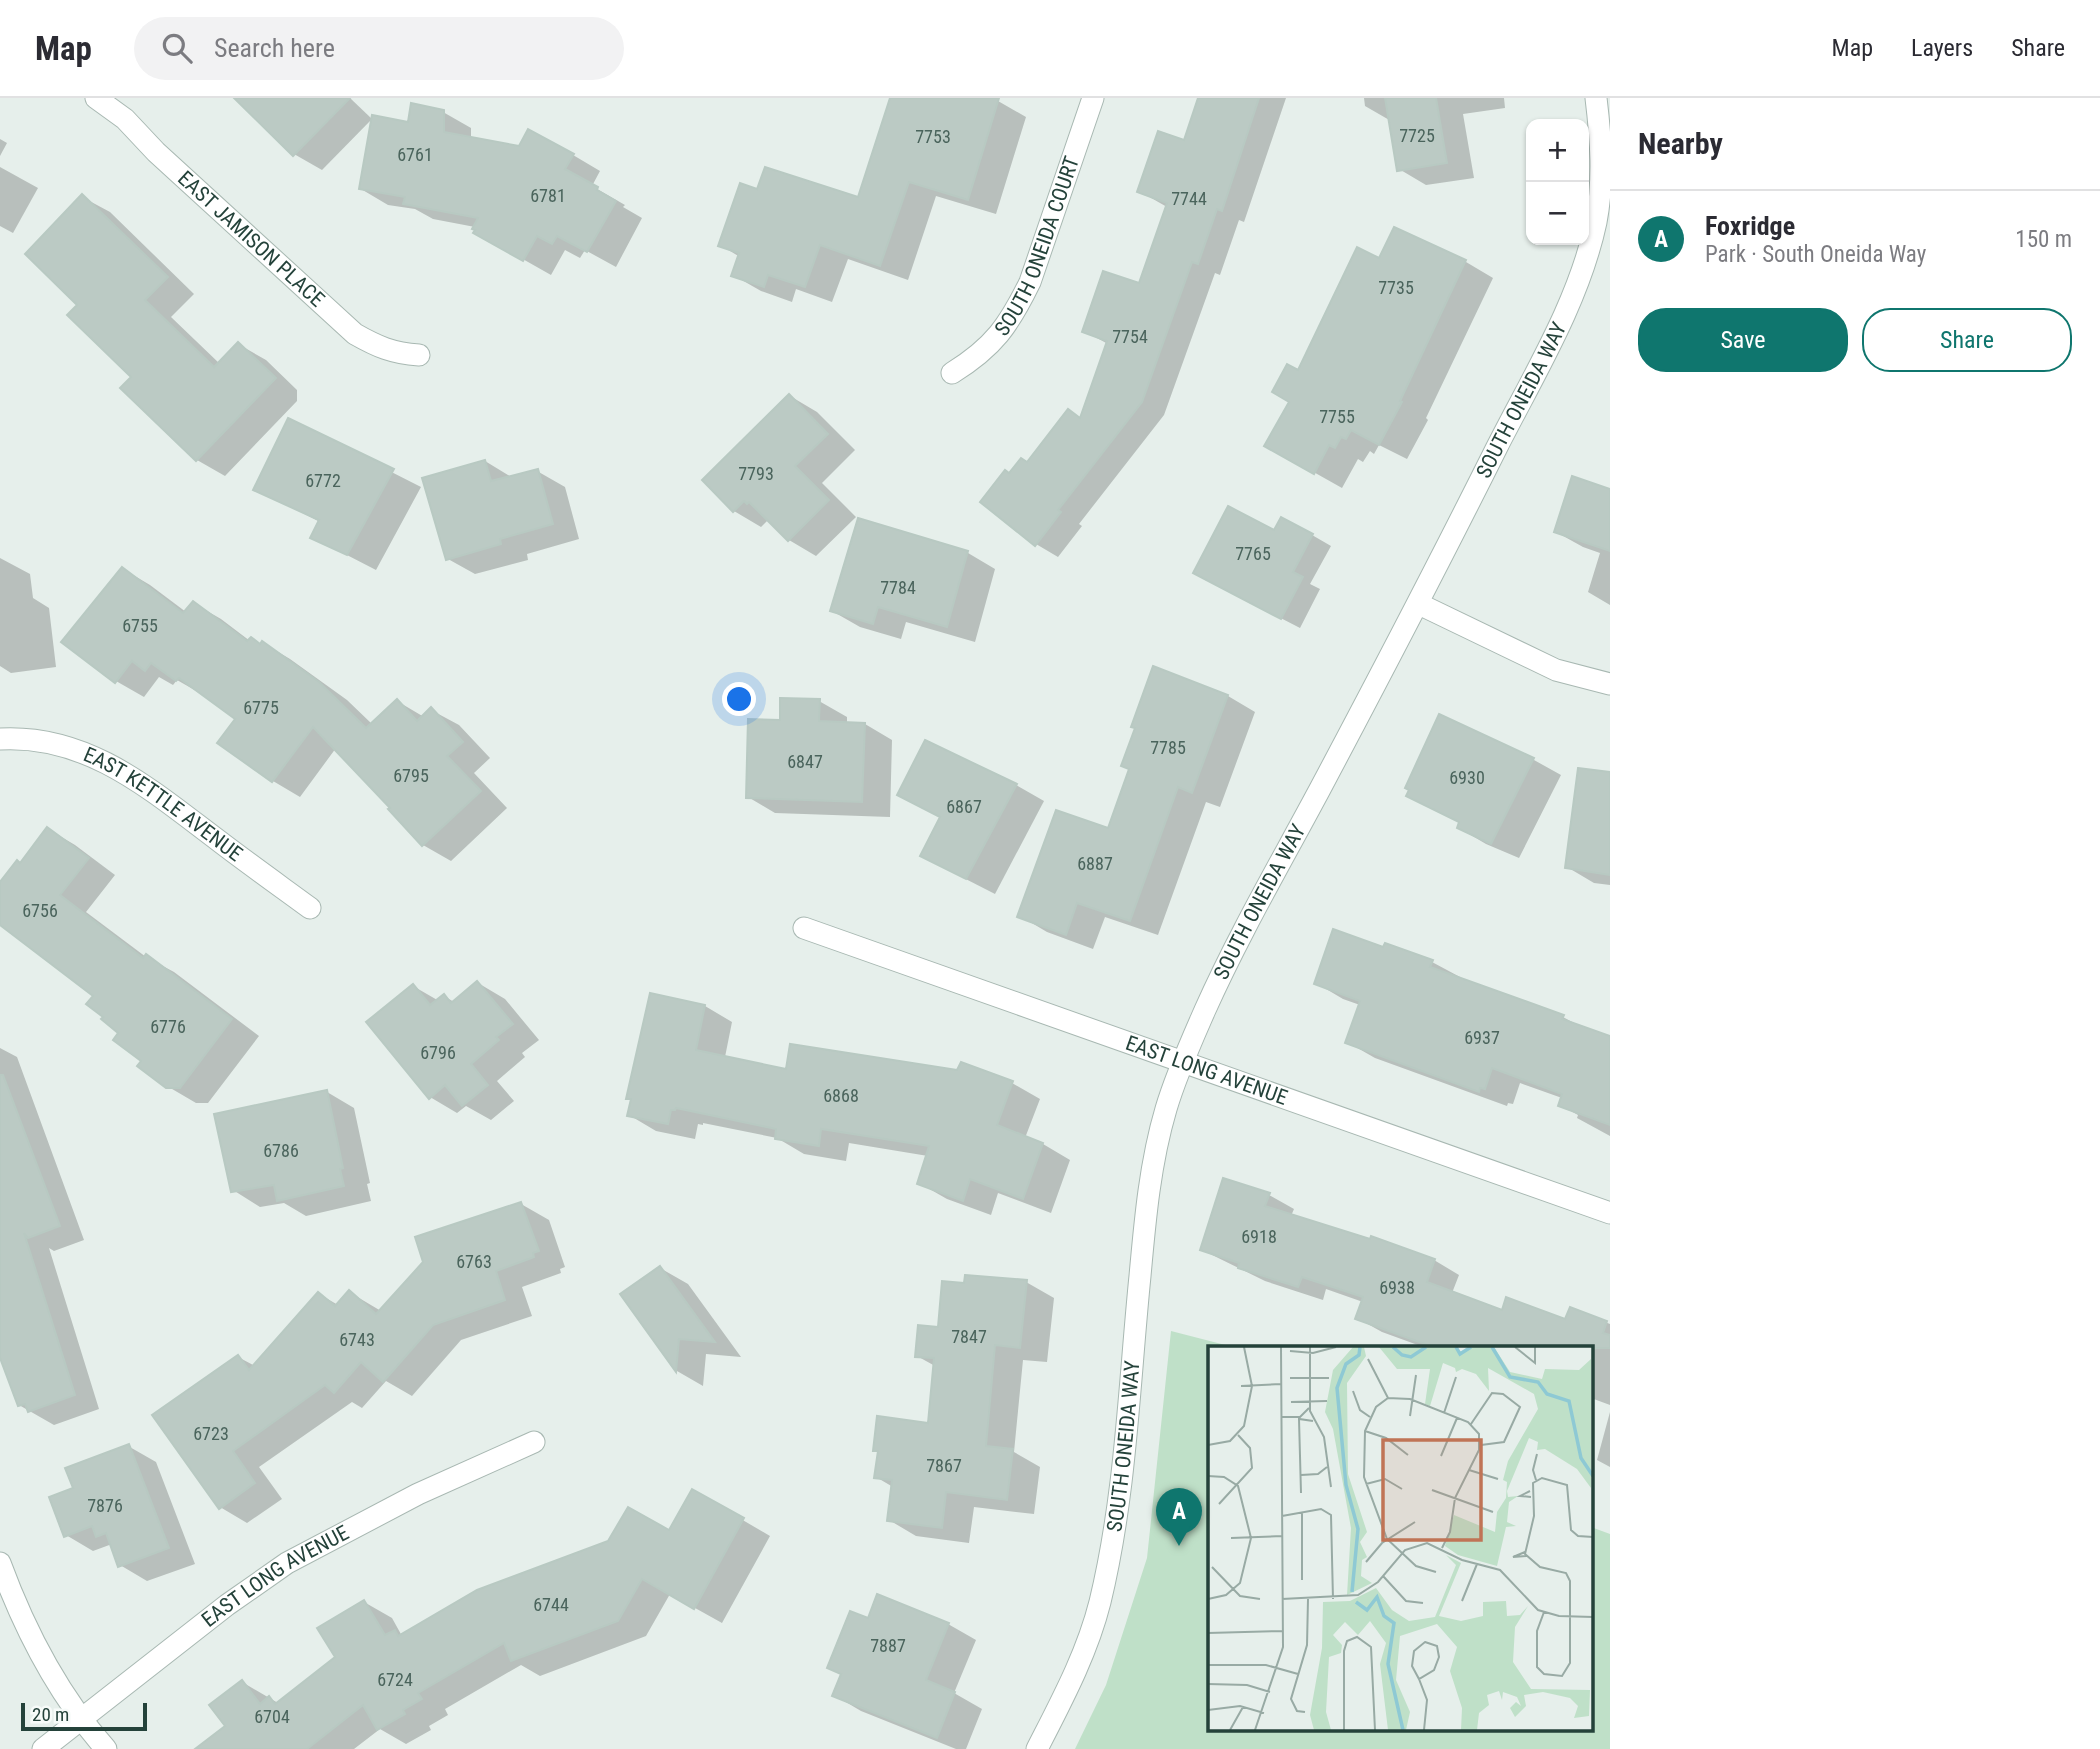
<!DOCTYPE html>
<html lang="en">
<head>
<meta charset="utf-8">
<style>
	:root { --surface:#fff; --page:#f2f2f3; --text:#2b2b33; --muted:#7c7c81; --line:#e1e1e2; --accent:#0f766e }
	body { margin:0; font-family:"Roboto Condensed",sans-serif; background:var(--page); color:var(--text) }
	.controls { position:absolute; right:21px; top:21px; display:grid; overflow:hidden; border-radius:14px; box-shadow:0 2px 5px #0004 }
	.controls button { width:63px; height:63px; display:grid; place-items:center; padding:0; border:0; border-bottom:2px solid var(--line); background:var(--surface); color:var(--text); font:35px sans-serif }
	.scale { position:absolute; left:21px; bottom:18px; width:126px; box-sizing:border-box; padding-left:7px; border:4px solid #24423a; border-top:0; font-size:19px; line-height:24px; white-space:nowrap; color:#24423a; -webkit-text-stroke:5px #f7fbf9; paint-order:stroke }
	.you { position:absolute; left:740px; top:602px; width:24px; height:24px; margin:-18px; border:5px solid #fff; border-radius:50%; background:#1a73e8; box-shadow:0 0 0 10px #1a73e833 }
	.badge { display:grid; place-items:center; width:46px; height:46px; border-radius:50%; background:var(--accent); color:#fff; font-size:23px; font-weight:700 }
	.pin { position:absolute; translate:-50% -58px; filter:drop-shadow(0 2px 4px #0008) }
	.pin::after { content:''; position:absolute; top:37px; width:24px; height:21px; background:inherit; clip-path:polygon(0 0,100% 0,50% 100%) }
	.list { margin:0; padding:0; list-style:none }
	h2 { display:flex; justify-content:space-between; align-items:center; height:91px; margin:0; padding:0 28px; font-size:30px }
	h2 small { font-size:23px; font-weight:400; color:var(--muted) }
	.list li { display:grid; grid-template-columns:46px 1fr auto; gap:21px; align-items:center; box-sizing:border-box; height:98px; padding:0 28px; border-top:2px solid var(--line) }
	.list b { display:block; font-size:26px; white-space:nowrap }
	.list p { margin:0; font-size:23px; white-space:nowrap; color:var(--muted) }
	.list em { font-size:23px; font-style:normal; color:var(--muted) }
	.actions { display:flex; gap:14px; padding:21px 28px }
	.actions a { flex:1; padding:16px 0; border:2px solid var(--accent); border-radius:28px; text-align:center; font-size:24px; color:var(--accent) }
	.actions .main { background:var(--accent); color:#fff }
	.icon { flex:none; width:38px; height:38px; fill:none; stroke:currentColor; stroke-width:2; stroke-linecap:round; stroke-linejoin:round }
	.map { position:relative; flex:none; width:1610px; height:1651px; overflow:hidden }
	header { display:flex; align-items:center; gap:42px; box-sizing:border-box; height:98px; padding:0 35px; background:var(--surface); border-bottom:2px solid var(--line) }
	header strong { font-size:33px }
	nav { display:flex; gap:38px; margin-inline-start:auto; font-size:24px }
	.search { width:490px; height:63px; background:var(--page); display:flex; align-items:center; gap:18px; box-sizing:border-box; padding:0 24px; border-radius:38px; color:var(--muted); font-size:26px }
	main { display:flex }
	aside { flex:1; background:var(--surface) }
	.map>svg:first-child { display:block }
	.green { fill:#bfe0c8 }
	.shadow { fill:#0003 }
	.building { fill:#bbcac4; stroke:#b8c9c2; stroke-width:2 }
	.lines { fill:none; stroke-linecap:round; stroke-linejoin:round }
	.street-casing { stroke:#a8b8b2; stroke-width:23 }
	.street { stroke:#fff; stroke-width:21 }
	.labels { text-anchor:middle; dominant-baseline:central; stroke-width:7; stroke-linejoin:round; paint-order:stroke }
	.number-label { font-size:18px; fill:#4a645c }
	.street-label { font-size:21px; fill:#24423a; stroke:#f7fbf9 }
	.inset-river { fill:none; stroke:#8ec9d4; stroke-width:3.5 }
	.inset-road { fill:none; stroke:#98aaa4; stroke-width:2 }
	.view { fill:#c07456; fill-opacity:0.15; stroke:#c07456; stroke-width:3.5 }
	.inset-edge { fill:none; stroke:#24423a; stroke-width:3.5 }
</style>
</head>
<body>
<header>
<strong>Map</strong>
<div class="search"><svg class="icon" aria-label="search" viewBox="0 0 24 24"><circle cx="10" cy="10" r="6"/><path d="M15 15l6 6"/></svg>Search here</div>
<nav><a>Map</a><a>Layers</a><a>Share</a></nav>
</header>
<main>
<div class="map">
<svg width="1610" height="1651" viewBox="0 0 1610 1651">
	<rect width="100%" height="100%" fill="#e6efeb"/>
	<path class="green" d="M1171,1233L1237,1250H1209V1632H1591V1429L1610,1436V1651H1075L1106,1587L1147,1460Z"/>
	<g class="shadow">
		<path d="M237,0H350L372,21L322,72L294,56Z"/>
		<path d="M909,0H987L998,3L1026,19L996,116L936,98L908,182L848,161L832,204L796,191L792,204L761,193L733,177L740,159L720,147L759,93L859,102Z"/>
		<path d="M1200,0H1286L1244,124L1239,122L1220,177L1215,175L1164,317L1079,426L1082,428L1058,459L1036,446L1010,377L1028,365L1081,321L1108,246L1084,233L1140,188L1167,109L1139,93L1185,44Z"/>
		<path d="M1364,0H1504L1505,10L1463,16L1474,80L1426,87L1399,71L1391,23L1365,8Z"/>
		<path d="M443,14L471,30V41L573,57L600,73L592,88L625,107L623,109L642,120L616,169L585,152L580,160L565,152L551,177L475,134V129L433,121L415,111L388,107L361,91L409,26Z"/>
		<path d="M0,41L7,45L0,58Z"/>
		<path d="M0,69L38,90L13,135L0,128Z"/>
		<path d="M82,99L110,114L194,196L171,219L220,266L238,246L266,262L297,292V303L225,378L197,362L122,289L133,278L79,207Z"/>
		<path d="M1395,131L1466,164L1493,180L1426,320L1428,322L1407,361L1379,347L1374,356L1370,353L1363,364L1358,361L1342,390L1294,363L1291,303L1299,275L1380,162Z"/>
		<path d="M790,298L817,314L855,352L822,385L856,419L816,458L789,442L769,421L761,429L734,413Z"/>
		<path d="M289,322L421,389L376,472L312,439L320,424L256,391Z"/>
		<path d="M485,363L513,380L537,373L565,389L579,441L527,456L528,462L475,476L448,461Z"/>
		<path d="M1610,392V507L1588,494L1600,455L1583,449L1556,434Z"/>
		<path d="M859,423L968,455L995,471L975,544L906,524L901,541L860,529L832,513Z"/>
		<path d="M1275,434L1312,437L1331,448L1310,486L1320,491L1300,530L1213,485Z"/>
		<path d="M0,460L30,476L33,500L49,510L56,569L11,575L0,568Z"/>
		<path d="M123,471L150,487L186,514L193,505L221,521L250,543L262,547L263,545L290,561L347,602L372,626L397,603L424,619L431,612L459,627L490,660L474,675L507,710L451,763L423,747L392,710L336,650L300,699L273,683L238,621L205,598L177,582L173,587L159,579L144,599L116,583Z"/>
		<path d="M1154,570L1228,598L1255,614L1220,709L1206,704L1158,837L1105,819L1093,851L1047,834L1020,818L1109,733L1130,672Z"/>
		<path d="M819,603L847,619V626H865L892,642L890,719L775,715L748,699L781,624Z"/>
		<path d="M1439,618L1534,662L1561,677L1519,760L1486,746L1459,730L1461,725L1409,698Z"/>
		<path d="M1610,676V787L1594,785L1567,769Z"/>
		<path d="M1016,687L1044,703L995,796L950,773Z"/>
		<path d="M48,731L75,747L115,777L86,814L146,859L174,874L259,938L208,1005H196L167,988L106,918L95,897L0,825V787L21,767Z"/>
		<path d="M1385,851L1432,864L1460,879L1459,881L1563,919L1583,930L1610,939V1038L1577,1020L1578,1017L1560,1007L1562,1000L1520,985L1513,1006L1508,1005L1507,1008L1375,960L1347,944L1360,907L1343,901L1316,885Z"/>
		<path d="M478,885L505,901L539,942L522,955L525,959L497,983L514,1003L491,1022L466,1008L457,1015L430,999L413,888L439,903L444,898L454,904Z"/>
		<path d="M651,897L705,908L732,924L725,959L787,973L1012,985L1040,1001L1025,1040L1043,1046L1070,1062L1051,1115L998,1095L991,1117L947,1101L919,1085L928,1058L849,1045L846,1063L804,1056L777,1040L703,1025V1027L698,1026L695,1041L656,1033L629,1017L632,1002L628,1000Z"/>
		<path d="M0,950L17,959L84,1142L54,1153L49,1150L99,1311L54,1327L19,1307L0,1256Z"/>
		<path d="M327,994L354,1010L370,1085L367,1086L371,1103L306,1118L284,1105L260,1109L233,1092Z"/>
		<path d="M1269,1097L1294,1111L1291,1118L1434,1162L1459,1177L1452,1195L1503,1214L1566,1223L1571,1211L1610,1226V1307L1591,1300V1250H1426L1382,1234L1357,1220L1363,1204L1326,1191L1323,1202L1265,1183L1202,1152Z"/>
		<path d="M521,1106L549,1122L565,1169L560,1171L561,1175L522,1189L532,1218L461,1242L412,1298L386,1283L362,1310L352,1304L259,1369L282,1401L247,1425L220,1409L238,1259L255,1268L319,1196L338,1207L349,1194L381,1213Z"/>
		<path d="M660,1170L688,1186L741,1259L706,1256L703,1288L677,1273L623,1197Z"/>
		<path d="M1026,1184L1054,1200L1047,1264L1023,1262L1014,1354L1040,1369L1034,1416L974,1409L969,1445L916,1438L889,1422L893,1389L876,1379L880,1355L875,1352L930,1327L935,1268L917,1258L940,1231L966,1187Z"/>
		<path d="M1610,1314V1369L1597,1362Z"/>
		<path d="M128,1348L156,1364L195,1466L147,1483L120,1467L112,1446L93,1453L66,1437L75,1391Z"/>
		<path d="M693,1393L770,1438L722,1525L670,1496L646,1538L540,1578L521,1567L445,1611L448,1617L429,1628L431,1632L406,1646L380,1631L354,1651H214L228,1629L242,1584L278,1605L337,1560L364,1504L392,1520L402,1538L669,1434Z"/>
		<path d="M869,1522L948,1526L976,1542L954,1595L982,1611L966,1651H956L861,1613L834,1597L842,1577L829,1569Z"/>
	</g>
	<g class="building">
		<path d="M234,0H350L293,58Z"/>
		<path d="M890,0H999L968,102L909,84L880,168L820,147L805,189L768,177L764,189L731,178L739,155L718,148L740,85L757,91L765,69L858,99Z"/>
		<path d="M1198,0H1259L1222,113L1217,111L1198,166L1192,164L1142,304L1058,412L1061,414L1035,448L980,404L1005,372L1009,375L1021,360L1027,364L1068,311L1080,320L1107,243L1082,234L1103,173L1139,185L1167,105L1137,94L1158,33L1184,42Z"/>
		<path d="M1385,0H1436L1447,65L1397,73Z"/>
		<path d="M411,5L444,12V34L519,48L528,31L574,56L565,71L598,89L597,92L616,103L587,154L557,138L552,146L537,138L523,163L473,135L475,132L472,131L478,120L403,106L405,99L359,91L372,17L408,24Z"/>
		<path d="M82,96L168,179L145,202L214,269L238,244L276,280L196,363L120,290L131,279L67,217L77,207L25,156Z"/>
		<path d="M1394,129L1466,162L1400,303L1402,304L1379,347L1351,332L1346,341L1341,339L1335,350L1329,347L1314,376L1264,348L1289,304L1272,294L1287,266L1298,272L1357,149L1379,160Z"/>
		<path d="M789,296L828,336L795,368L829,402L788,443L749,404L747,406L744,403L733,414L702,382Z"/>
		<path d="M288,320L394,371L347,457L310,440L319,422L253,392Z"/>
		<path d="M485,362L491,383L538,371L553,426L500,441L501,446L446,462L422,380Z"/>
		<path d="M1572,378L1610,391V453L1554,434Z"/>
		<path d="M1228,408L1274,432L1281,419L1313,436L1293,474L1303,479L1281,521L1193,475Z"/>
		<path d="M858,420L968,453L947,529L878,509L873,526L830,513Z"/>
		<path d="M122,469L183,515L193,503L247,543L251,539L260,546L262,543L319,584L366,630L397,601L417,623L431,609L463,644L447,658L481,693L422,748L388,711L390,710L313,629L272,684L217,645L235,621L179,580L176,583L151,565L145,573L132,563L115,585L61,544Z"/>
		<path d="M1153,568L1228,597L1192,695L1178,689L1130,823L1077,805L1066,837L1017,819L1056,712L1108,730L1129,671L1121,668L1135,630L1131,629Z"/>
		<path d="M780,600L820,601L819,623L865,625L862,704L746,700L748,621L780,622Z"/>
		<path d="M1439,616L1534,660L1491,746L1457,730L1459,724L1406,698L1409,692L1405,690Z"/>
		<path d="M925,642L1017,686L966,781L920,758L940,719L897,697Z"/>
		<path d="M1578,670L1610,674V777L1565,770Z"/>
		<path d="M47,729L89,760L60,797L143,860L146,856L232,921L180,990H166L137,968L141,963L113,942L118,935L101,921L103,919L86,906L93,898L0,827V784L17,762L20,765Z"/>
		<path d="M1333,831L1383,849L1385,845L1433,862L1430,869L1564,917L1562,921L1610,938V1027L1558,1008L1562,996L1492,970L1485,991L1480,990L1479,994L1345,945L1360,903L1314,886Z"/>
		<path d="M477,883L513,926L496,939L499,942L471,966L488,987L462,1008L445,987L429,1001L366,924L413,886L430,907L444,896L451,905Z"/>
		<path d="M650,895L705,907L696,952L786,971L790,946L957,972L961,964L1013,983L997,1027L1043,1045L1023,1101L970,1081L963,1103L917,1086L929,1048L821,1031L819,1048L775,1041L776,1031L676,1010L675,1012H671L668,1026L627,1018L631,1001H626Z"/>
		<path d="M0,977H3L60,1128L28,1140L24,1135L75,1297L28,1314L25,1306L18,1308L0,1260Z"/>
		<path d="M327,992L343,1070L340,1071L344,1088L277,1103L274,1087L231,1094L214,1016Z"/>
		<path d="M1223,1080L1270,1095L1265,1108L1370,1141L1371,1138L1435,1161L1427,1184L1502,1212L1506,1199L1565,1221L1570,1209L1607,1223L1603,1235L1610,1237V1250H1436L1355,1221L1363,1199L1302,1179L1298,1189L1238,1170L1239,1165L1200,1152Z"/>
		<path d="M521,1104L539,1153L533,1155L534,1159L496,1173L505,1202L433,1227L383,1284L361,1264L334,1295L325,1287L233,1353L255,1385L219,1411L152,1317L238,1257L249,1272L318,1194L335,1208L349,1192L376,1216L423,1164L415,1139Z"/>
		<path d="M660,1168L715,1244L679,1241L676,1274L620,1196Z"/>
		<path d="M965,1177L1027,1182L1020,1250L995,1247L986,1348L1013,1351L1007,1402L946,1394L942,1430L887,1423L892,1382L874,1380L878,1353H873L877,1318L928,1325L934,1260L915,1259L918,1227L938,1229L942,1183L964,1185Z"/>
		<path d="M129,1346L169,1450L118,1469L106,1435L96,1439L92,1428L64,1439L49,1399L73,1390L65,1370Z"/>
		<path d="M692,1391L744,1420L694,1511L642,1481L618,1523L511,1563L504,1545L418,1595L422,1601L403,1612L405,1616L377,1632L363,1607L307,1651H195L225,1628L209,1607L242,1582L260,1606L269,1598L275,1606L335,1559L317,1530L364,1502L385,1537L395,1532L398,1538L477,1492L608,1443L628,1409L669,1432Z"/>
		<path d="M877,1496L949,1525L926,1582L955,1594L937,1640L832,1598L841,1576L827,1570L850,1513L868,1520Z"/>
	</g>
	<g class="lines">
		<defs>
			<g id="street">
				<path id="s1" d="M96,0L125,21L156,54L355,236C378,249 392,255 419,257"/>
				<path id="s2" d="M952,275C994,249 1009,227 1030,184L1093,0"/>
				<path d="M1419,506L1556,572L1610,586"/>
				<path id="s3" d="M0,641C89,636 152,693 219,743C249,766 280,788 310,810"/>
				<path id="s4" d="M804,830L1610,1115"/>
				<path d="M0,1465C25,1533 58,1597 106,1651"/>
				<path id="s5" d="M43,1651L227,1507L287,1465L418,1396L534,1344"/>
				<path id="s6" d="M1037,1651C1061,1604 1087,1556 1100,1504C1126,1397 1129,1287 1140,1178C1145,1122 1150,1065 1166,1011C1176,977 1191,944 1205,912C1239,836 1281,764 1320,691C1380,578 1439,465 1496,351C1533,278 1579,204 1596,124C1604,82 1601,41 1596,0"/>
			</g>
		</defs>
		<use href="#street" class="street-casing"/>
		<use href="#street" class="street"/>
	</g>
	<g class="labels">
		<g class="number-label">
			<text x="1417" y="37">7725</text>
			<text x="933" y="38">7753</text>
			<text x="415" y="56">6761</text>
			<text x="548" y="97">6781</text>
			<text x="1189" y="100">7744</text>
			<text x="1396" y="189">7735</text>
			<text x="1130" y="238">7754</text>
			<text x="1337" y="318">7755</text>
			<text x="756" y="375">7793</text>
			<text x="323" y="382">6772</text>
			<text x="1253" y="455">7765</text>
			<text x="898" y="489">7784</text>
			<text x="140" y="527">6755</text>
			<text x="261" y="609">6775</text>
			<text x="1168" y="649">7785</text>
			<text x="805" y="663">6847</text>
			<text x="411" y="677">6795</text>
			<text x="1467" y="679">6930</text>
			<text x="964" y="708">6867</text>
			<text x="1095" y="765">6887</text>
			<text x="40" y="812">6756</text>
			<text x="168" y="928">6776</text>
			<text x="1482" y="939">6937</text>
			<text x="438" y="954">6796</text>
			<text x="841" y="997">6868</text>
			<text x="281" y="1052">6786</text>
			<text x="1259" y="1138">6918</text>
			<text x="474" y="1163">6763</text>
			<text x="1397" y="1189">6938</text>
			<text x="969" y="1238">7847</text>
			<text x="357" y="1241">6743</text>
			<text x="211" y="1335">6723</text>
			<text x="944" y="1367">7867</text>
			<text x="105" y="1407">7876</text>
			<text x="551" y="1506">6744</text>
			<text x="888" y="1547">7887</text>
			<text x="395" y="1581">6724</text>
			<text x="272" y="1618">6704</text>
		</g>
		<g class="street-label">
			<text stroke="none"><textPath href="#s1" startOffset="210">EAST JAMISON PLACE</textPath></text>
			<text stroke="none"><textPath href="#s2" startOffset="158">SOUTH ONEIDA COURT</textPath></text>
			<text stroke="none"><textPath href="#s6" startOffset="1452">SOUTH ONEIDA WAY</textPath></text>
			<text stroke="none"><textPath href="#s3" startOffset="180">EAST KETTLE AVENUE</textPath></text>
			<text stroke="none"><textPath href="#s6" startOffset="886">SOUTH ONEIDA WAY</textPath></text>
			<text stroke="none"><textPath href="#s4" startOffset="427">EAST LONG AVENUE</textPath></text>
			<text stroke="none"><textPath href="#s6" startOffset="318">SOUTH ONEIDA WAY</textPath></text>
			<text stroke="none"><textPath href="#s5" startOffset="290">EAST LONG AVENUE</textPath></text>
		</g>
	</g>
	<g transform="translate(1208 1248)">
		<rect width="385" height="385" fill="#e6efeb"/>
		<path d="M145,1H156L158,10L139,37L140,128L159,186L152,196L159,211L154,214L153,230L164,237L139,249L143,182L125,83L117,66L125,24ZM171,1H249L253,6L260,1H286L302,26L334,33L337,23L371,24L383,13V142L369,123L337,103L329,104L330,96L321,92L299,145L300,151L310,150L301,156L299,176L308,180L298,181L289,220L250,209L237,200L246,169L287,186L289,166L298,152L299,136L295,134L300,115L330,63L326,48L280,22L281,45L268,28L254,23L248,26L247,22L235,17L222,60L217,58L222,23H189ZM238,209L253,217L231,270L253,275L275,270V256L298,255L299,270L312,269L320,260L307,281L305,316L323,343L382,344L381,370L366,372L370,360L362,352L335,346L316,349L318,360L307,371L302,362L308,356L313,360L309,351L295,346L294,354L291,345L279,349L281,359L271,367L269,384H253L254,362L242,325L249,301L229,278L192,290L188,334L202,366L198,384H180L172,318L178,297L162,275L150,289L137,276L125,289L134,299L133,307L121,311L118,366L123,384H106L102,369L114,302L115,256L142,255L168,242L184,264L201,275L227,271L248,219Z" fill="#bfe0c8"/>
		<path class="inset-river" d="M185,1L194,9L203,11L218,1M248,1L252,8L263,1M284,1L302,31L330,36L339,48L361,55L373,112L385,130M144,246L150,183L138,139L129,42L138,18L151,9L152,1M148,256L159,264L169,251L176,270L186,277L180,318L195,384"/>
		<path class="inset-road" d="M102,1V65L116,91L123,141M307,1L327,17V1M82,5L105,7L128,1M160,13L180,52M82,32H121M33,40L73,38M145,45L152,64L162,71M83,56L119,55M236,67L248,31M202,70L208,29M74,71H92L101,62M263,78L284,47L295,48L312,61L296,96L273,99M157,85L178,92L200,109M0,99L22,95L36,80L44,40L36,1M233,110L249,72M261,124L290,133M93,129L110,128L119,121M0,130L16,131L30,140L43,192L32,237L18,249L0,253M328,134L325,124L329,108M158,138L177,133L194,143M224,144L285,166M322,145L312,150L323,151M93,147L91,73L105,75M11,158L44,122L42,102L30,89M94,167V234M74,170L113,163L123,169L125,253M23,192L74,190M317,206L305,211L318,210M158,216L174,197L207,176M4,221L32,250L52,253M228,226L208,220L179,193L156,131L157,85L168,61L180,52L202,53L260,76L271,88V104L247,152L242,186L234,202M175,230L198,255L215,257M74,253L150,249L170,236L197,204L219,197L254,214L292,224L330,264L351,270L385,271M254,255L269,218M336,266L329,285V321L336,328L354,330L362,317V235L358,227L332,221L317,208L326,170L325,137L334,132L359,139L363,184L370,190L385,191M0,287L75,285M217,296L229,300L231,311L226,324L211,333L204,320L206,305ZM0,319H58L90,328M211,333L219,354L216,384M0,338L39,339L62,346M0,364L32,360L56,367M97,366L89,365L83,353L99,299L100,253M22,384L35,361M47,384L75,301L73,1M136,384V305L139,295L149,291L163,301L167,384"/>
		<path class="view" d="M175,94H273V194H175Z"/>
		<rect width="385" height="385" class="inset-edge"/>
	</g>
</svg>
<div class="controls">
<button>+</button>
<button>−</button>
</div>
<div class="scale">20 m</div>
<div class="you"></div>
<div class="pin badge" style="left:1179px;top:1448px">A</div>
</div>
<aside>
<h2>Nearby<small></small></h2>
<ul class="list">
<li><span class="badge">A</span><div><b>Foxridge</b><p>Park · South Oneida Way</p></div><em>150 m</em></li>
</ul>
<div class="actions"><a class="main">Save</a><a>Share</a></div>
</aside>
</main>
</body>
</html>
